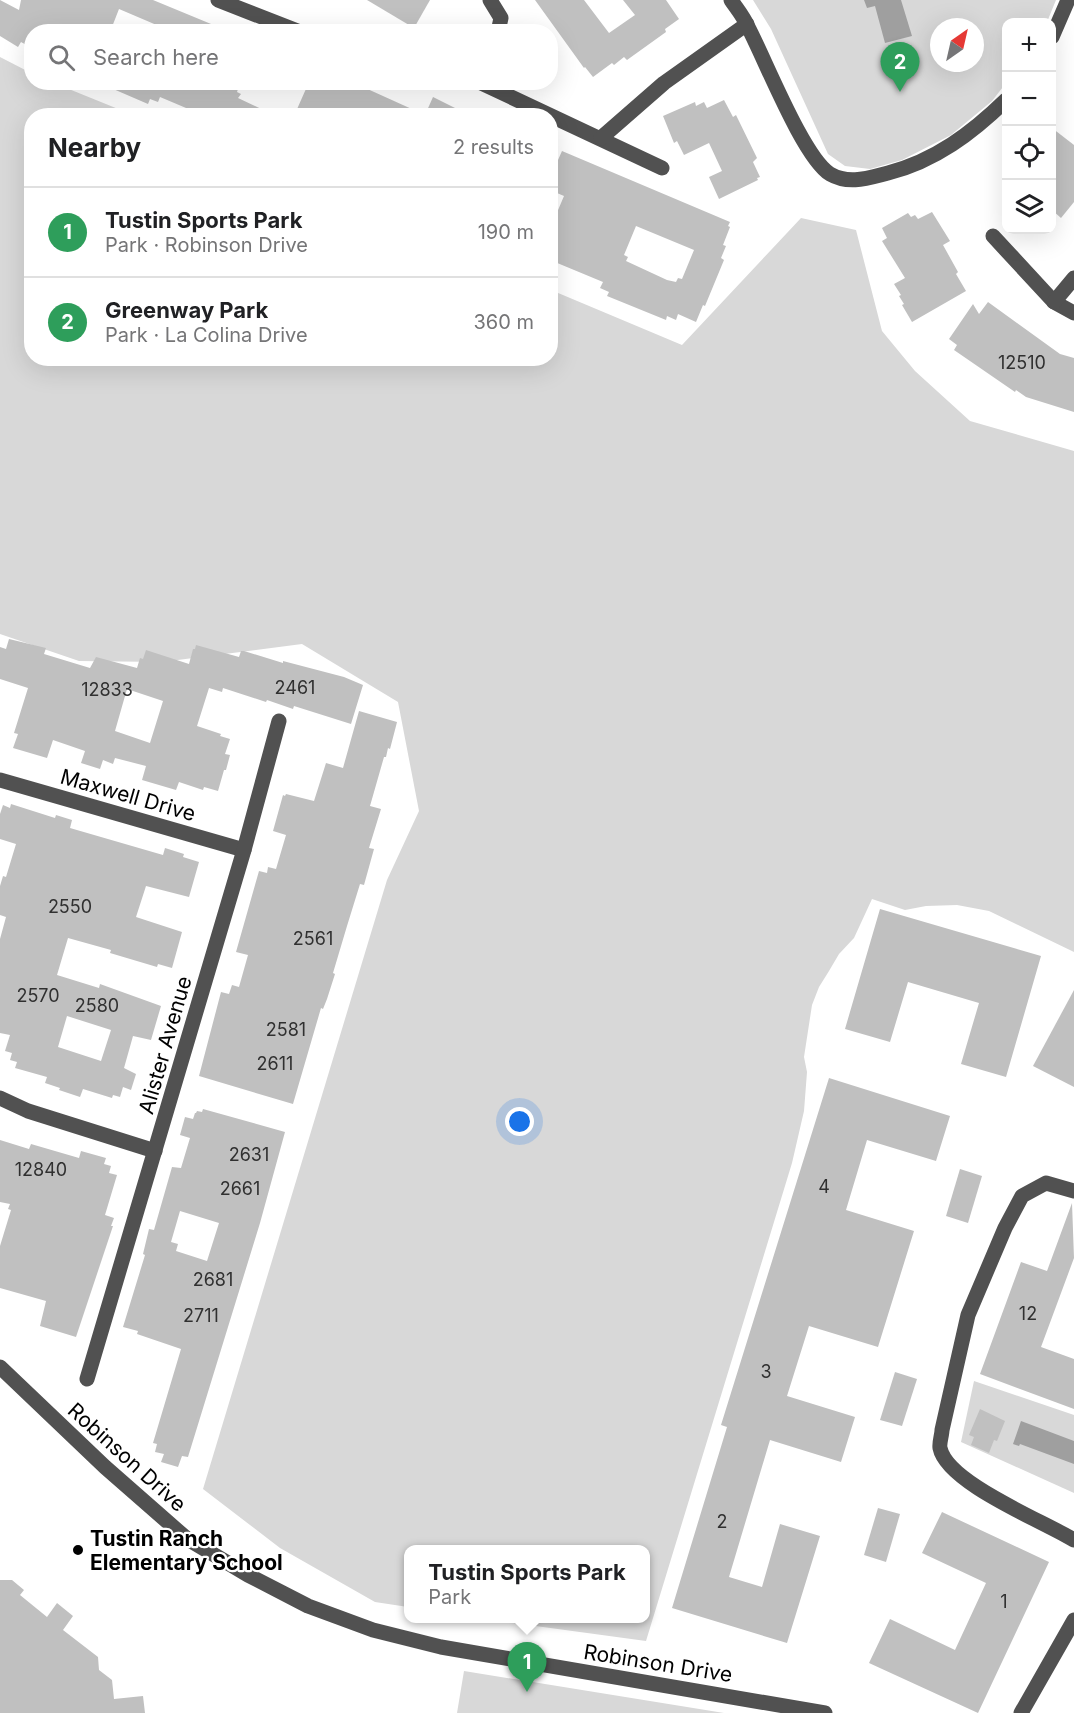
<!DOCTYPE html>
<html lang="en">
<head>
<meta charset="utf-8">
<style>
	:root { --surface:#fff; --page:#f6f6f6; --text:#202124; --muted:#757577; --line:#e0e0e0; --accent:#0b8043 }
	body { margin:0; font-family:Inter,sans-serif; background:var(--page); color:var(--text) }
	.controls { position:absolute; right:18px; top:18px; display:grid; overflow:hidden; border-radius:12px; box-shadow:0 6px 24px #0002 }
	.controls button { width:54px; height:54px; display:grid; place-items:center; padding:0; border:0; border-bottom:2px solid var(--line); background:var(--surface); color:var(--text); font:30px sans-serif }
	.compass { position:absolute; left:930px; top:18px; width:54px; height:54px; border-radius:50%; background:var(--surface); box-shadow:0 6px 24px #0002; rotate:34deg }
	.you { position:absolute; left:520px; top:1122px; width:21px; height:21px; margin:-15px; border:4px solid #fff; border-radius:50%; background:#1a73e8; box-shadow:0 0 0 9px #1a73e833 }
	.badge { display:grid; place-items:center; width:39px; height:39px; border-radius:50%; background:var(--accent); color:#fff; font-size:20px; font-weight:700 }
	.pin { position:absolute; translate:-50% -50px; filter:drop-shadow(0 2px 3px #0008) }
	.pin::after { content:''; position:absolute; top:32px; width:21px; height:18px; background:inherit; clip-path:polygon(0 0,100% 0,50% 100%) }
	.popup { position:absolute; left:404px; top:1545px; width:246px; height:78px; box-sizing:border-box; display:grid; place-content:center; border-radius:12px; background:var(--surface); filter:drop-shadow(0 2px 4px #0005); font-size:20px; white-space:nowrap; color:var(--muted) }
	.popup b { font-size:22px; color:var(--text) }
	.popup::after { content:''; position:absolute; left:50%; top:100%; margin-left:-12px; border:12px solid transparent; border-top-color:var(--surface) }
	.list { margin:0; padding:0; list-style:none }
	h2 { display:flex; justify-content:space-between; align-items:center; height:78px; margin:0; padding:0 24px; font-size:26px }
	h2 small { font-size:20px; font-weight:400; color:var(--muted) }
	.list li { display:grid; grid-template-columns:39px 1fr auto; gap:18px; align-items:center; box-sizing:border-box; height:90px; padding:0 24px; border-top:2px solid var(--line) }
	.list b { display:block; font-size:22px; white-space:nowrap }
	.list p { margin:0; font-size:20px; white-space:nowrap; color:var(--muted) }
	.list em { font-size:20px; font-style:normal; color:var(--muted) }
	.icon { flex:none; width:33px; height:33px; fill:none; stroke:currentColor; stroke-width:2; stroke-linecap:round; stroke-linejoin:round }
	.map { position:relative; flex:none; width:1074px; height:1713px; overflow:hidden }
	.search { position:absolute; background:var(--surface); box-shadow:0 6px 24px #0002; left:24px; top:24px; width:534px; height:66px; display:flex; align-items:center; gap:15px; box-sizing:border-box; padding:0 21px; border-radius:24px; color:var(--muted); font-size:22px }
	.panel { position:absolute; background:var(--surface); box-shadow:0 6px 24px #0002; left:24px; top:108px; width:534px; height:258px; border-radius:24px }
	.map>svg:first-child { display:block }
	.green { fill:#d8d8d8; fill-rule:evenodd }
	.water { fill:#9f9f9f }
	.building { fill:#c0c0c0; fill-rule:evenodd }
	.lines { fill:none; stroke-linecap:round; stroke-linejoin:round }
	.minor { stroke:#515151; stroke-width:15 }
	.poi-dot { fill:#000; stroke:#fff; stroke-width:2 }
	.labels { text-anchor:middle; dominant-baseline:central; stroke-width:4.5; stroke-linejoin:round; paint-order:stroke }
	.number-label { font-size:18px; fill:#303030 }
	.street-label { font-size:21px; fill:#000; stroke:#fff }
	.poi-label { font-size:21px; font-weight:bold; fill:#000; stroke:#fff; text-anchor:start }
</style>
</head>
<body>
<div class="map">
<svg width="1074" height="1713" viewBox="0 0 1074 1713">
	<rect width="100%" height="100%" fill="#fff"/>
	<g class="green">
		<path d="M753,0H1056L1047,22H1006V83L992,101L951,135L902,160L870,169L845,166L828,154L771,29ZM939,27H975V63H939Z"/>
		<path d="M0,57L31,73L32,82L54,83L133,115L32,116V358H550L551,290L682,345L801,218L856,230L882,331L915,371L970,421L1074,451V952L989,911L957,905L926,906L905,910L872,899L854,938L839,954L829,971L819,987L812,1005L804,1057L807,1072L804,1111L792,1163L646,1641L484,1619L646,1618V1550H408V1607L375,1602L280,1548L203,1489L387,880L419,811L398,702L302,644L162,662L79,661L0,634Z"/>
		<path d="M974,1381L1074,1415V1493L961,1442Z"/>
		<path d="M464,1671L724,1713H457Z"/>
	</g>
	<g class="water">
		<path d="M864,0H901L912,36L885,43L875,6L867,8Z"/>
		<path d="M1021,1421L1074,1441V1464L1020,1444L1019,1446L1013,1444Z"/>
	</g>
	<g class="building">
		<path d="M0,0L19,10L21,0H153L228,31L173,32L119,9L110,32H32V48L21,42L18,47L0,36Z"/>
		<path d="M367,0H430L414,28Z"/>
		<path d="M535,0H584L609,33L635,15L623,0H666L679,19L665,29L666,32L627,60L624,57L614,65L612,63L593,77L585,67L584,68Z"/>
		<path d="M97,82H225L238,89L237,92L241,94L238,98L276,116H205L160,97L158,102L150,99L148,104Z"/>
		<path d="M309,82H352L425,115L433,97L471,116H294Z"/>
		<path d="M724,100L733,117L736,115L757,158L753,162L760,177L757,178L758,180L719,199L709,177L722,171L709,143L684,155L677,141L674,143L663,116L695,102L696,106L704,102L707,108Z"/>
		<path d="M1052,128L1074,145V202L1061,218L1052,210Z"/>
		<path d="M562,151L730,222L728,226L730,227L723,245L726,246L721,258L724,260L705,306L703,305L696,322L678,314L676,320L667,316L666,320L607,296L609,292L600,288L603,282L550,260V229L564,196L550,190V178ZM636,226L694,250L682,279L678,278L676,282L667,280L626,261L628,257L624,255Z"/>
		<path d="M932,212L950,241L943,245L958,272L956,274L966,291L912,322L902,305L904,304L899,296L901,295L894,284L905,278L882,241L887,238L882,228L908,213L911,217L915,215L918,219Z"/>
		<path d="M988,302L1060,354L1074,358V412L1026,397L1016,390L1015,392L954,350L957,345L949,339L973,304L979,314Z"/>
		<path d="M9,639L46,648L44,654L90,668L96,657L137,668L140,658L143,659L146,650L189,664L193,649H195L196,645L239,657L241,651H244L283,663V661L344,677L363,685L351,724L294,706L293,709L267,700L266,702L223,688L222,692L209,688L197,726L221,734L220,736L230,739L225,754L230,755L226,770H224L218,791L204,787L203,790L179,782L176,790L142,780L146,766L115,758L113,764L103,760L100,769L81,763L85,751L53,740L47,758L13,748L18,734L14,733L28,688L0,679V647L6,649ZM127,689L163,701L150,743L115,731Z"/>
		<path d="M359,711L397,722L396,726L390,749L388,748L386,757H384L370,806L381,809L369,848L374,849L364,885L360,884L347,926L333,973L335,974L327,999L323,1009L321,1008L293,1104L199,1076L221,992L229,994L232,985L239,987L248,955L236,952L259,871L267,873L268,867L276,869L286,835L273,831L283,795L285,796L286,794L314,801L326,763L343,768Z"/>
		<path d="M11,804L55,818L56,815L72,820L70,828L163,855L165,848L184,854L183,857L199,862L189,897L146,886L136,917L182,932L172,968L158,964L157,967L110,953L111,950L68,938L57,975L99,988L100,984L161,1006L151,1040L133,1036L124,1068L136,1074L131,1090L123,1087L120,1097L113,1095L112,1098L83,1089L80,1097L59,1090L60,1088L45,1083L47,1077L15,1068L17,1062L10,1060L12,1053L5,1051L10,1035L0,1033V939L6,917L0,915V886L3,876L6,877L16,844L0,839V814L3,805L10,808ZM67,1016L111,1030L101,1061L58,1047Z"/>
		<path d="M880,909L1041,956L1006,1077L961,1064L979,1003L908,982L890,1042L845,1029Z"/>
		<path d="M1074,990V1087L1033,1066Z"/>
		<path d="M829,1078L950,1116L936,1161L867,1140L846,1210L914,1231L878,1347L809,1326L787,1396L855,1417L841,1462L770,1440L729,1577L762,1587L780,1524L820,1536L787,1643L672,1608L727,1427L721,1425Z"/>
		<path d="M203,1109L285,1132L260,1223L188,1457L182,1456L178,1467L161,1462L164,1454L155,1452L157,1444L153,1443L181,1349L137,1334L138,1331L123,1327L145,1255L143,1254L149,1229L154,1230L172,1167L181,1168L190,1138L180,1135L185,1117L193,1119L195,1113H196L197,1111L202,1112ZM180,1211L219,1223L207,1261L176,1251L178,1244L171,1242Z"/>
		<path d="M0,1140L29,1149L31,1144L79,1158L81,1151L106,1158L104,1164L111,1166L109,1173L117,1175L105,1215L114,1218L111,1226H113L76,1337L40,1326L46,1301L0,1288V1246L11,1210L8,1209L10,1204L0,1202Z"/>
		<path d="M960,1169L982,1176L968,1223L946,1216Z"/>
		<path d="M1072,1203L1074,1258L1041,1347L1074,1359V1409L980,1374L1021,1262L1047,1271Z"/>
		<path d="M895,1372L917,1379L902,1426L880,1420Z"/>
		<path d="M980,1409L1005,1421L997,1441L994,1440L989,1453L971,1445L974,1437L969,1435Z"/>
		<path d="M878,1508L900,1514L886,1562L864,1555Z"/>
		<path d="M942,1512L1049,1562L978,1713L869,1663L890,1619L955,1650L986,1583L922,1553Z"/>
		<path d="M0,1580H12L24,1590L20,1595L47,1617L57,1603L73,1616L63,1630L98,1657L99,1670L112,1680L114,1699L143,1696L145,1713H0Z"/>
	</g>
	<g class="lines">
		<g class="minor">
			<path d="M218,0L300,32"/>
			<path d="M490,0L501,18L498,32"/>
			<path d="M731,0C737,9 744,17 748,27C765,59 803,157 830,174C849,185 868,178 888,173C935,161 972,133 1006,100"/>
			<path d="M1052,37L1068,0"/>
			<path d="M479,82L662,168"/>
			<path d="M601,138L664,83L747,24"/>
			<path d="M993,236L1054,302L1074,313"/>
			<path d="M1054,302L1074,278"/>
			<path d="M0,780L244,850"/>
			<path d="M0,1098L28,1111L155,1151"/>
			<path d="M1074,1191L1046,1183L1022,1196L1005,1228L968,1315L942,1430C942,1435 939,1443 940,1448C947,1483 1043,1521 1074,1540"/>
			<path d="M0,1367L105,1467L186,1538L248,1575L308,1606L373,1630L441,1647L825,1713"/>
			<path d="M87,1379L244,850L279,721"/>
			<path d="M1021,1713L1074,1620"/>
		</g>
	</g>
	<circle class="poi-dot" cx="78" cy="1550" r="6"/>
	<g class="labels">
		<g class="number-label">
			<text x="1022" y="362">12510</text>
			<text x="295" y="687">2461</text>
			<text x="107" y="689">12833</text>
			<text x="70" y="906">2550</text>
			<text x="313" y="938">2561</text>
			<text x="38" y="995">2570</text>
			<text x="97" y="1005">2580</text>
			<text x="286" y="1029">2581</text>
			<text x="275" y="1063">2611</text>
			<text x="249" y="1154">2631</text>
			<text x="41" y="1169">12840</text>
			<text x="824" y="1186">4</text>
			<text x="240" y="1188">2661</text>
			<text x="213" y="1279">2681</text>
			<text x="1028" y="1313">12</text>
			<text x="201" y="1315">2711</text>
			<text x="766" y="1371">3</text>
			<text x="722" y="1521">2</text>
			<text x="1004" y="1601">1</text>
		</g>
		<g class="street-label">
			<text transform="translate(128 795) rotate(16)">Maxwell Drive</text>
			<text transform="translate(165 1045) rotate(-74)">Alister Avenue</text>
			<text transform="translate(127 1457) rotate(42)">Robinson Drive</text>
			<text transform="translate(658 1663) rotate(9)">Robinson Drive</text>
		</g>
		<g class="poi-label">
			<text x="90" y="1538">Tustin Ranch<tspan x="90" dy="24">Elementary School</tspan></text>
		</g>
	</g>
</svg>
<div class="controls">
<button>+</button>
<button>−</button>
<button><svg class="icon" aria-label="locate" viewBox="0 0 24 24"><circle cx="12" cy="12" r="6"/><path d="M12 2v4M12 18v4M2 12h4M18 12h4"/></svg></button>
<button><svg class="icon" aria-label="layers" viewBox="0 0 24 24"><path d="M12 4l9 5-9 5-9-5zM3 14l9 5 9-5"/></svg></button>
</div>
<svg class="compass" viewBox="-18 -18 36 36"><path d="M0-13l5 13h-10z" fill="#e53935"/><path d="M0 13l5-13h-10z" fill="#757577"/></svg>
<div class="you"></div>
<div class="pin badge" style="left:527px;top:1692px;background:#2e9e5b">1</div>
<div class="popup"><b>Tustin Sports Park</b>Park</div>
<div class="pin badge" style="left:900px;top:92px;background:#2e9e5b">2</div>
<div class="search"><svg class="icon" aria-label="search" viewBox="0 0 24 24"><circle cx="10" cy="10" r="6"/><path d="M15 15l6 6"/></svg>Search here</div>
<section class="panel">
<h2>Nearby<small>2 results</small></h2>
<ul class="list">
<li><span class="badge" style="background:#2e9e5b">1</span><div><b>Tustin Sports Park</b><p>Park · Robinson Drive</p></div><em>190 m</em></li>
<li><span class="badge" style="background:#2e9e5b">2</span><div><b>Greenway Park</b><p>Park · La Colina Drive</p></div><em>360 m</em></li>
</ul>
</section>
</div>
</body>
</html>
